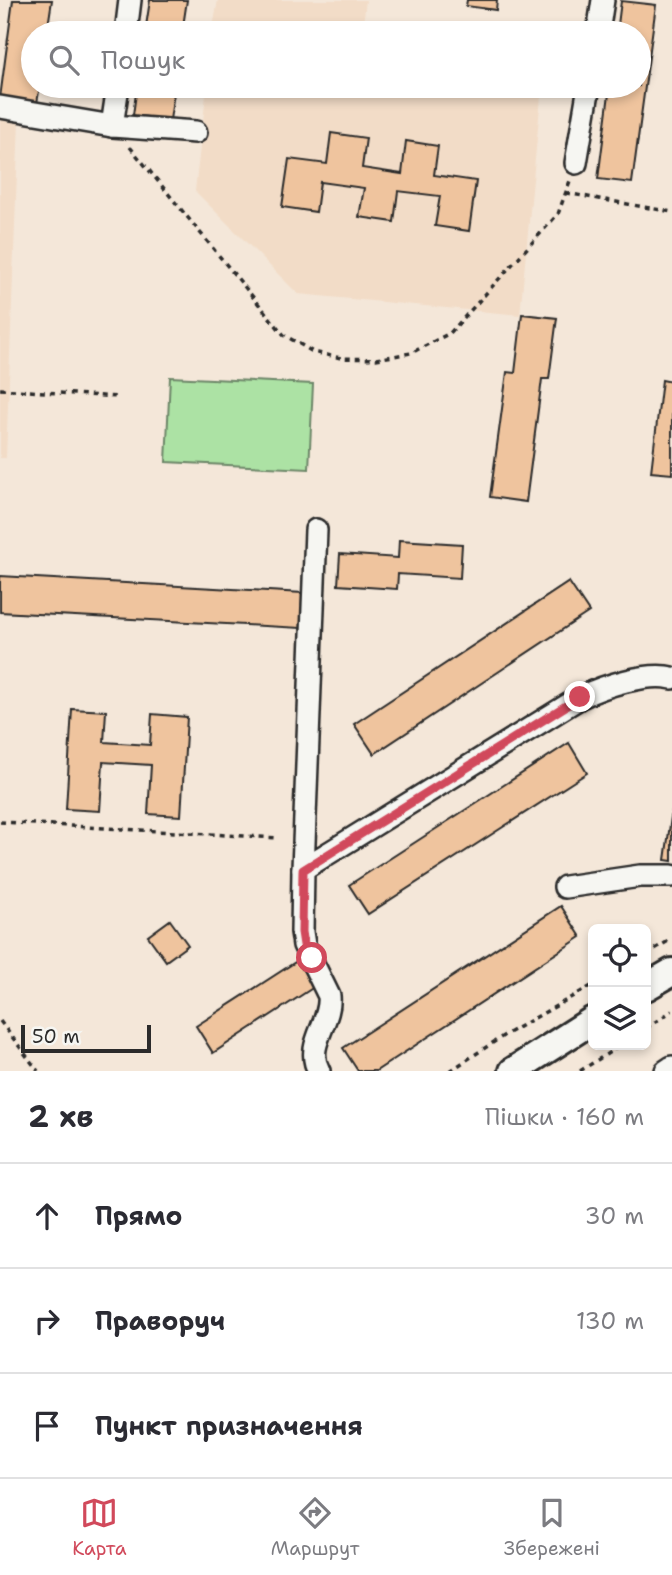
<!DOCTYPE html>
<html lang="uk">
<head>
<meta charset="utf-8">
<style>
	:root { --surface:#fff; --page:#f2f2f3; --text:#2b2b33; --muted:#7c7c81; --line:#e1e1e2; --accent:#d1495b }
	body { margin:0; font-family:"Shantell Sans",sans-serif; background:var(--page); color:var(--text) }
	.controls { position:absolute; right:21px; bottom:21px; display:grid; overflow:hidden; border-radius:10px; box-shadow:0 4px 10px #0003 }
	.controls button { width:63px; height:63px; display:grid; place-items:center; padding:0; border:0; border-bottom:2px solid var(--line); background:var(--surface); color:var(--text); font:35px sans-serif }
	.scale { position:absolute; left:21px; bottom:18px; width:130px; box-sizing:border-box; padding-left:7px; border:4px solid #2b2b2b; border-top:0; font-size:19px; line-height:24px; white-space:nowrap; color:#2b2b2b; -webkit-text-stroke:5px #f6f6f2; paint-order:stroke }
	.stop { position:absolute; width:21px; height:21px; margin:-16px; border:5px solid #d1495b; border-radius:50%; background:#fff }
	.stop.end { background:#d1495b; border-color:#fff; box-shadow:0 2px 7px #0008 }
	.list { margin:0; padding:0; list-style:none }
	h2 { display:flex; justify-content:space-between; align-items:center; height:91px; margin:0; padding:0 28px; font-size:30px }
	h2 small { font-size:23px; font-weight:400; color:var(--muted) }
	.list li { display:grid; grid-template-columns:46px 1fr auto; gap:21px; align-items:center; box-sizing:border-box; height:105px; padding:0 28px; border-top:2px solid var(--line) }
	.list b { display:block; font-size:26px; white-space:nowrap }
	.list em { font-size:23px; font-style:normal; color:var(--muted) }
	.icon { flex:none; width:38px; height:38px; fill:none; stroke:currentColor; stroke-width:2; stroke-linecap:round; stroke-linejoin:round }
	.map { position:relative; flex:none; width:672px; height:1071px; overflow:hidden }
	.search { position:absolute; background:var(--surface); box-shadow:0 4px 10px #0003; left:21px; right:21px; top:21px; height:77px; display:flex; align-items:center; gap:18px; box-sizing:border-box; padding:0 24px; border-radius:38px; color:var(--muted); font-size:26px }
	.sheet { height:406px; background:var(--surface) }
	nav { display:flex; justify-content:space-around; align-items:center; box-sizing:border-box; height:98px; border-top:2px solid var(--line); background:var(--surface); font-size:19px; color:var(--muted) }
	nav a { display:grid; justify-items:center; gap:4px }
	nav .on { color:var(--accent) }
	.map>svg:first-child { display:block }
	.built { fill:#f2dcc7 }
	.green { fill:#ace2a4; stroke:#6c8668; stroke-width:2 }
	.building { fill:#efc49e; stroke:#2b2b2b; stroke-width:2 }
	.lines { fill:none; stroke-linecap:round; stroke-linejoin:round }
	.minor-casing { stroke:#2b2b2b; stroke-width:26 }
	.major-casing { stroke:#2b2b2b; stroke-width:32 }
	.path { stroke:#2b2b2b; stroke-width:3.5; stroke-dasharray:5 5; stroke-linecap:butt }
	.minor { stroke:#f6f6f2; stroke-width:21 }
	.major { stroke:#f6f6f2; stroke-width:26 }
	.route { stroke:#d1495b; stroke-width:9 }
</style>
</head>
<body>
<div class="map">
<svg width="672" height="1071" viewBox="0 0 672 1071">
	<rect width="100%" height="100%" fill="#f4e7d9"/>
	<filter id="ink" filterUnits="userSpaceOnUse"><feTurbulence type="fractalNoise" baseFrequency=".0143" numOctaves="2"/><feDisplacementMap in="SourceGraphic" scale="14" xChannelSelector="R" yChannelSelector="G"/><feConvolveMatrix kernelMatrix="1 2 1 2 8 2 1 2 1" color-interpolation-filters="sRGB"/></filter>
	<g filter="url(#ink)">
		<g class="built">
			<path d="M218,0H366L362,33H212Z"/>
			<path d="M207,86H542L520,315L298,294L195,191Z"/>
			<path d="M0,117L19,120L6,458H0Z"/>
		</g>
		<path class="green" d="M170,377L313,384L309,469L166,462Z"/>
		<g class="building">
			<path d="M13,0H52L47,33H33V86H40L37,103L0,98Z"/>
			<path d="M150,0H187L182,33H145Z"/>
			<path d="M467,0H497L496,10L466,6Z"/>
			<path d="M621,1L656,5L632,183L598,179L610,86H639V33H617Z"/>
			<path d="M137,86H175L170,120L133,115Z"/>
			<path d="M331,133L366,138L362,168L402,174L406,141L438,146L434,175L476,181L469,231L435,226L440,196L398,191L394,222L359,217L364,188L320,182L316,212L282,207L289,159L327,164Z"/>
			<path d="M522,314L557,318L549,379H542L526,502L490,497L507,372L515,373Z"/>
			<path d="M662,380L672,382V474L651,472Z"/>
			<path d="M399,540L462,544L460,578L398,574L397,589L338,585L340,554L398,558Z"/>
			<path d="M0,576L303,593L301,628L0,612Z"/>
			<path d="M569,582L589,612L374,754L354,724Z"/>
			<path d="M72,709L106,711L104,742L150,745L152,714L187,717L181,816L148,814L151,765L103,762L100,811L66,809Z"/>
			<path d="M569,743L587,773L368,914L349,885Z"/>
			<path d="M672,810V861L665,860Z"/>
			<path d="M561,906L581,937L376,1071H358L343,1048Z"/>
			<path d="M170,920L188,945L166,961L148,936Z"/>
			<path d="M297,961L314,987L213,1053L196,1026Z"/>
		</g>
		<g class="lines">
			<defs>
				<g id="minor">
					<path d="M126,33L130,0"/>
					<path d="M598,33L603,0"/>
					<path d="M0,107L112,126L196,132"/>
					<path d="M112,126L118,86"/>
					<path d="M576,163L589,86"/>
					<path d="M316,530L303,869L302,932L304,945L329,996C332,1022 304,1045 319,1071"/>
					<path d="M303,869L581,697C603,686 648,672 672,678"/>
					<path d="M565,887L640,876H672"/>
					<path d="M666,1071L672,1067"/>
				</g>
				<g id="major">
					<path d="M646,987L672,972"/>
					<path d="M513,1071L593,1020"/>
				</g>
			</defs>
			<use href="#minor" class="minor-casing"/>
			<use href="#major" class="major-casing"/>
			<g class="path">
				<path d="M130,147L284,335L313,352L341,358L376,359L411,353L450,333L558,214L571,178"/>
				<path d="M566,193L672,212"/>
				<path d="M0,389L117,397"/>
				<path d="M0,822L279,838"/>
				<path d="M646,954L672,939"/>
				<path d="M0,1021L38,1071"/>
				<path d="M646,1028L672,1011"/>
				<path d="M450,1071L503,1036L593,985"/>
				<path d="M580,1071L621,1045"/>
			</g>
			<use href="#minor" class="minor"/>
			<use href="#major" class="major"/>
		</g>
	</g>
	<g class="lines" filter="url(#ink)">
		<path class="route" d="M312,958L304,945L302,932L303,870L580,697"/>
	</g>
</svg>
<div class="controls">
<button><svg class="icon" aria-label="locate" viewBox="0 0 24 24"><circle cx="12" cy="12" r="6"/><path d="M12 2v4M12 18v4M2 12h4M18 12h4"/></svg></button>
<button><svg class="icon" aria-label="layers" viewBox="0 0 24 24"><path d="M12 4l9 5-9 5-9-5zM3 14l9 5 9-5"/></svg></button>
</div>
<div class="scale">50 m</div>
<div class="stop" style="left:312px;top:958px"></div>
<div class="stop end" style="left:580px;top:697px"></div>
<div class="search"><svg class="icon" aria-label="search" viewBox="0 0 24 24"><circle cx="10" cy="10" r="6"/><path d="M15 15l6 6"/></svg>Пошук</div>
</div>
<section class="sheet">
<h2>2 хв<small>Пішки · 160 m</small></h2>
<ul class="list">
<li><svg class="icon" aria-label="ahead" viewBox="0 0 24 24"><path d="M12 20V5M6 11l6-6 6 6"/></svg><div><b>Прямо</b></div><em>30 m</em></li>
<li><svg class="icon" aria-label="right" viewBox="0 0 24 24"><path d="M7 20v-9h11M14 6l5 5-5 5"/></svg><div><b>Праворуч</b></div><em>130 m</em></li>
<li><svg class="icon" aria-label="arrive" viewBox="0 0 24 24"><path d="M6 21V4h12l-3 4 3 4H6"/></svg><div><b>Пункт призначення</b></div></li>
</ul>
</section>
<nav>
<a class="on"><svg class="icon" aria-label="map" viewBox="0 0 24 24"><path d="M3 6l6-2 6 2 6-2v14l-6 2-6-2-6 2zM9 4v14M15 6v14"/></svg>Карта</a>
<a><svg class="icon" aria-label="directions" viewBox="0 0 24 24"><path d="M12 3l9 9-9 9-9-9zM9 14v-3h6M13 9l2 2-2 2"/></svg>Маршрут</a>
<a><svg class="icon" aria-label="saved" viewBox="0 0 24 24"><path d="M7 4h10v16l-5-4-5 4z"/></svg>Збережені</a>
</nav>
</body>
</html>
